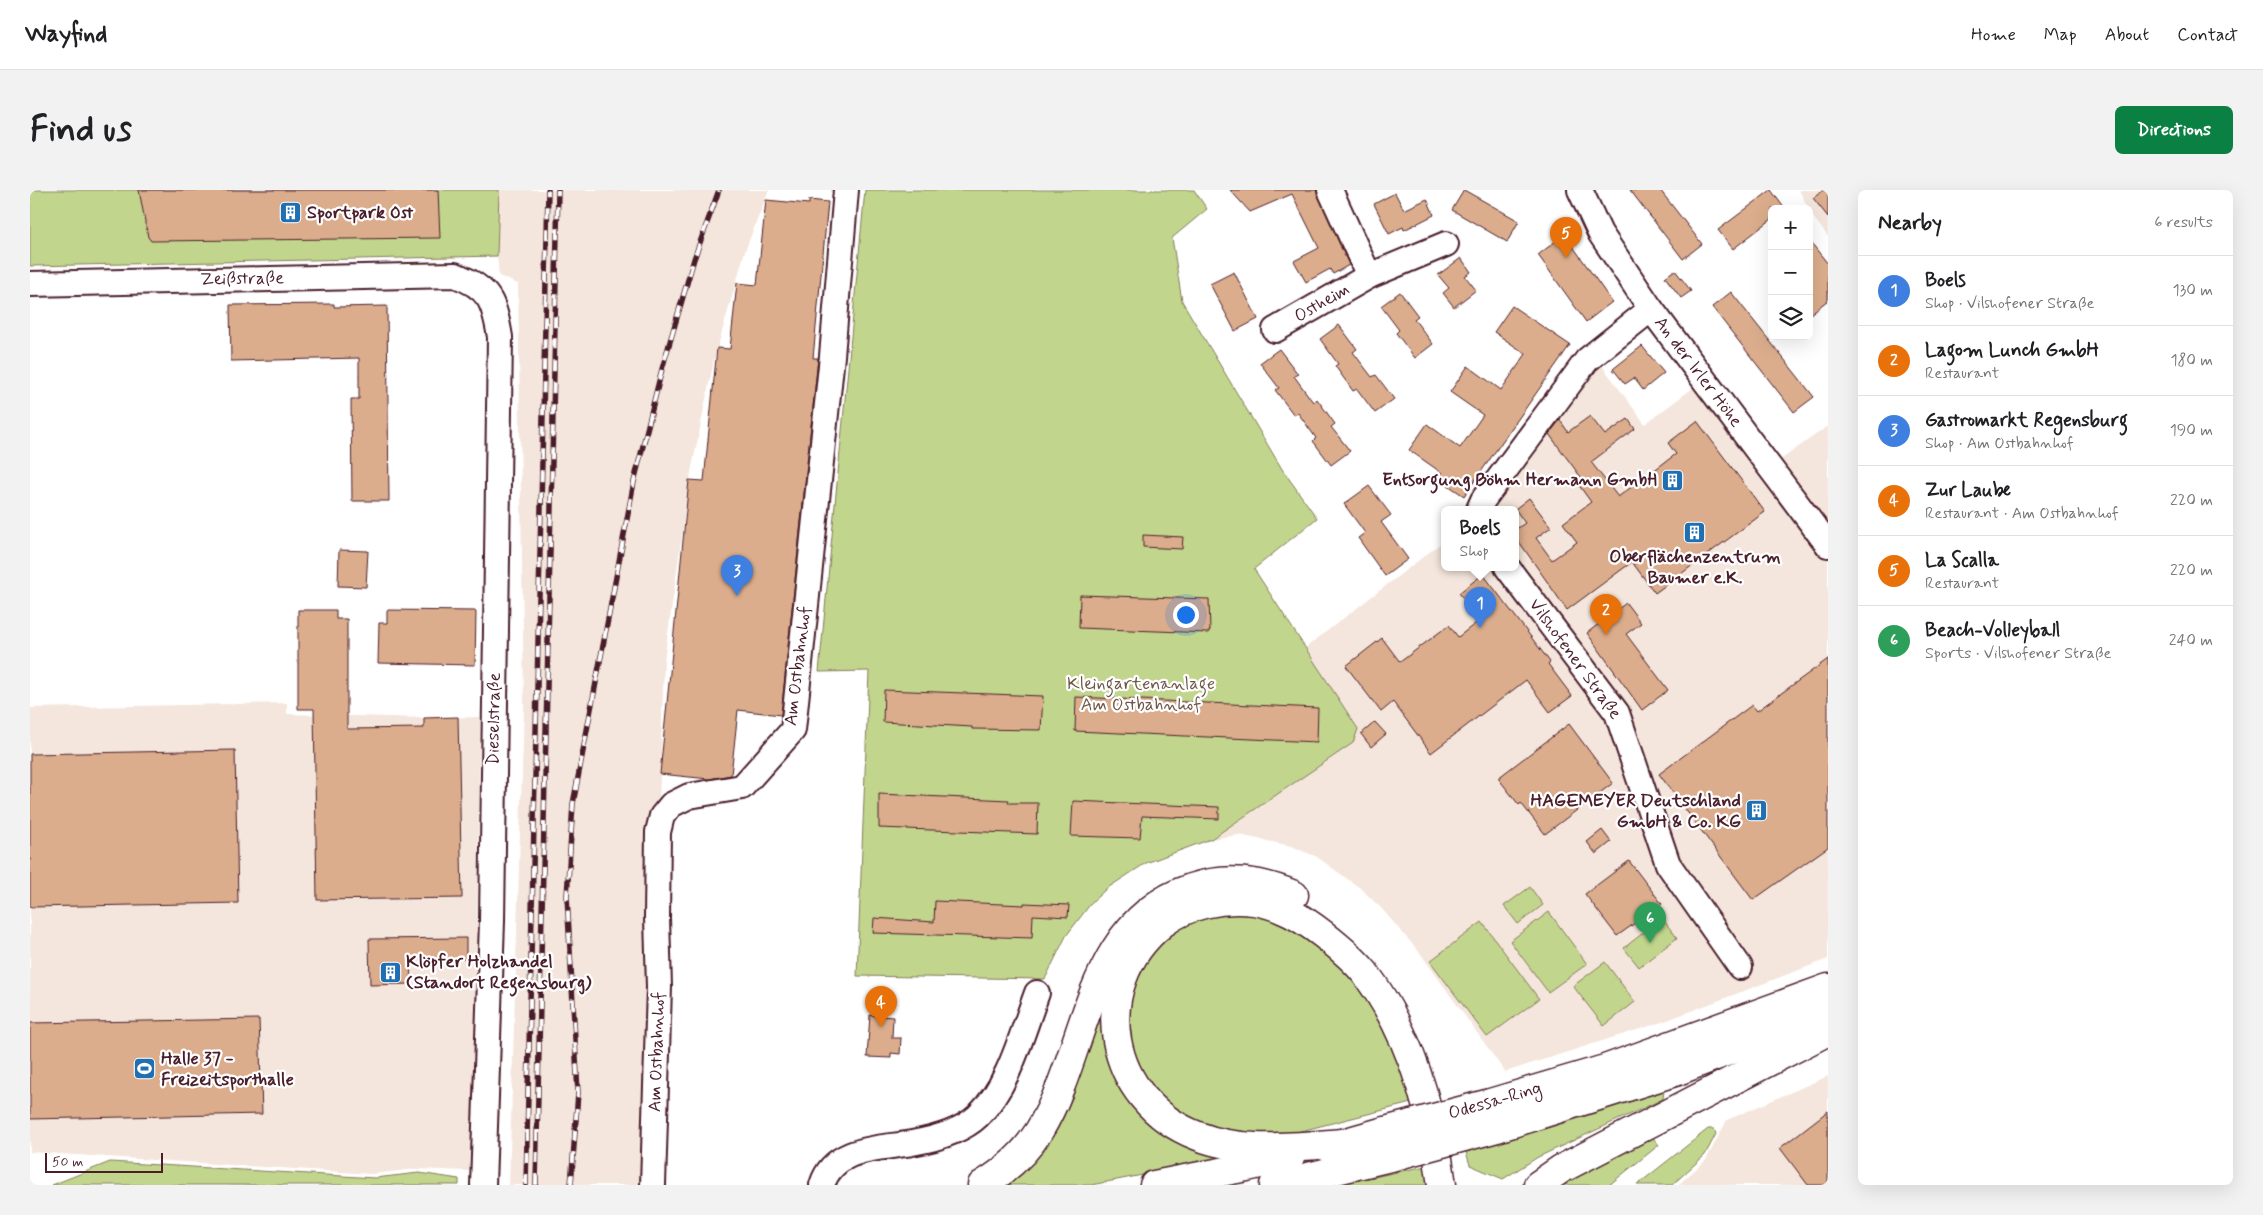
<!DOCTYPE html>
<html lang="en">
<head>
<meta charset="utf-8">
<style>
	:root { --surface:#fff; --page:#f2f2f2; --text:#202124; --muted:#757577; --line:#e0e0e0; --accent:#0b8043 }
	body { margin:0; font-family:Mynerve,sans-serif; background:var(--page); color:var(--text) }
	.controls { position:absolute; right:15px; top:15px; display:grid; overflow:hidden; border-radius:8px; box-shadow:0 5px 20px #0002 }
	.controls button { width:45px; height:45px; display:grid; place-items:center; padding:0; border:0; border-bottom:1px solid var(--line); background:var(--surface); color:var(--text); font:25px sans-serif }
	.scale { position:absolute; left:15px; bottom:12px; width:118px; box-sizing:border-box; padding-left:5px; border:2px solid #4a1f2b; border-top:0; font-size:14px; line-height:18px; white-space:nowrap; color:#4a1f2b; -webkit-text-stroke:4px #fff; paint-order:stroke }
	.you { position:absolute; left:1155px; top:424px; width:18px; height:18px; margin:-12px; border:4px solid #fff; border-radius:50%; background:#1a73e8; box-shadow:0 0 0 8px #1a73e833 }
	.badge { display:grid; place-items:center; width:32px; height:32px; border-radius:50%; background:var(--accent); color:#fff; font-size:16px; font-weight:700 }
	.pin { position:absolute; translate:-50% -41px; filter:drop-shadow(0 1px 2px #0008) }
	.pin::after { content:''; position:absolute; top:26px; width:18px; height:15px; background:inherit; clip-path:polygon(0 0,100% 0,50% 100%) }
	.popup { position:absolute; left:1411px; top:316px; width:78px; height:65px; box-sizing:border-box; display:grid; place-content:center; border-radius:8px; background:var(--surface); filter:drop-shadow(0 1px 4px #0005); font-size:16px; white-space:nowrap; color:var(--muted) }
	.popup b { font-size:19px; color:var(--text) }
	.popup::after { content:''; position:absolute; left:50%; top:100%; margin-left:-10px; border:10px solid transparent; border-top-color:var(--surface) }
	.list { margin:0; padding:0; list-style:none }
	h2 { display:flex; justify-content:space-between; align-items:center; height:65px; margin:0; padding:0 20px; font-size:21px }
	h2 small { font-size:16px; font-weight:400; color:var(--muted) }
	.list li { display:grid; grid-template-columns:32px 1fr auto; gap:15px; align-items:center; box-sizing:border-box; height:70px; padding:0 20px; border-top:1px solid var(--line) }
	.list b { display:block; font-size:19px; white-space:nowrap }
	.list p { margin:0; font-size:16px; white-space:nowrap; color:var(--muted) }
	.list em { font-size:16px; font-style:normal; color:var(--muted) }
	.icon { flex:none; width:28px; height:28px; fill:none; stroke:currentColor; stroke-width:2; stroke-linecap:round; stroke-linejoin:round }
	.map { position:relative; flex:none; width:1798px; height:995px; overflow:hidden; border-radius:8px }
	header { display:flex; align-items:center; gap:30px; box-sizing:border-box; height:70px; padding:0 25px; background:var(--surface); border-bottom:1px solid var(--line) }
	header strong { font-size:24px }
	nav { display:flex; gap:28px; margin-inline-start:auto; font-size:18px }
	.intro { display:flex; align-items:center; justify-content:space-between; box-sizing:border-box; height:120px; padding:0 30px }
	h1 { margin:0; font-size:35px }
	.button { padding:12px 22px; border-radius:8px; background:var(--accent); color:#fff; font-size:18px; font-weight:700 }
	main { display:flex; gap:30px; padding:0 30px }
	aside { flex:1; background:var(--surface); border-radius:8px; box-shadow:0 5px 20px #0002 }
	.map>svg:first-child { display:block }
	.built { fill:#f4e6dc }
	.green { fill:#c1d68c; stroke:#867a5c }
	.building { fill:#dbad8c; stroke:#4a1f2b }
	.lines { fill:none; stroke-linecap:round; stroke-linejoin:round }
	.minor-casing { stroke:#4a1f2b; stroke-width:28 }
	.highway-casing { stroke:#4a1f2b; stroke-width:31 }
	.minor { stroke:#fff; stroke-width:24 }
	.highway { stroke:#fff; stroke-width:28 }
	.rail-casing { stroke:#4a1f2b; stroke-width:5.5 }
	.rail { stroke:#fff; stroke-width:4; stroke-dasharray:11; stroke-linecap:butt }
	.highway-bridge-casing { stroke:#4a1f2b; stroke-width:31; stroke-linecap:butt }
	.highway-bridge { stroke:#fff; stroke-width:28 }
	.labels { text-anchor:middle; dominant-baseline:central; stroke-width:4.5; stroke-linejoin:round; paint-order:stroke }
	.poi-label { font-size:18px; font-weight:bold; fill:#4a1f2b; stroke:#fff; text-anchor:start }
	.street-label { font-size:18px; fill:#4a1f2b; stroke:#fff }
	.park-label { font-size:18px; fill:#6e5648; stroke:#fff }
</style>
</head>
<body>
<header>
<strong>Wayfind</strong>
<nav><a>Home</a><a>Map</a><a>About</a><a>Contact</a></nav>
</header>
<div class="intro"><h1>Find us</h1><a class="button">Directions</a></div>
<main>
<div class="map">
<svg width="1798" height="995" viewBox="0 0 1798 995">
	<rect width="100%" height="100%" fill="#fff"/>
	<filter id="ink" filterUnits="userSpaceOnUse"><feTurbulence type="fractalNoise" baseFrequency=".02" numOctaves="2"/><feDisplacementMap in="SourceGraphic" scale="10" xChannelSelector="R" yChannelSelector="G"/><feConvolveMatrix kernelMatrix="1 2 1 2 8 2 1 2 1" color-interpolation-filters="sRGB"/></filter>
	<g filter="url(#ink)">
		<g class="built">
			<path d="M469,0H739L715,61L684,170L661,282L634,471L616,995H479L494,517L488,94L469,86L467,66Z"/>
			<path d="M1769,0H1798V47L1781,24Z"/>
			<path d="M1570,173L1615,234L1663,198L1729,285L1798,236V769L1632,832L1475,882L1390,763L1351,718L1330,698L1287,667L1261,656L1209,645L1181,649L1323,553L1328,539L1275,458L1415,350V377H1485V319H1455L1557,186Z"/>
			<path d="M257,513V524L394,528L450,527L446,835L443,954L440,961L439,981L386,979L342,984L0,962V518Z"/>
			<path d="M1798,886V995H1648L1676,970L1697,930Z"/>
		</g>
		<g class="green">
			<path d="M0,0H469L467,66L0,76Z"/>
			<path d="M835,0H1164L1177,19L1142,48L1152,111L1252,279L1287,328L1224,379L1328,539L1323,553L1181,649L1116,673L1076,699L1062,712L1036,746L1015,789L827,786L839,481L789,482Z"/>
			<path d="M1500,697L1513,715L1488,734L1474,716Z"/>
			<path d="M1217,719L1286,747L1343,812L1389,911L1263,943L1208,948L1153,930L1108,882L1092,823L1113,765L1161,727Z"/>
			<path d="M1519,722L1557,774L1518,802L1480,751Z"/>
			<path d="M1632,728L1647,748L1609,777L1594,758Z"/>
			<path d="M1452,732L1509,809L1457,847L1400,771Z"/>
			<path d="M1575,772L1605,812L1574,836L1543,796Z"/>
			<path d="M1075,794L1082,868L1194,962L1195,969L1061,995H967Z"/>
			<path d="M1634,900L1633,909L1508,967L1473,989L1440,975L1436,962Z"/>
			<path d="M1678,939H1684L1686,944L1675,965L1642,995H1607Z"/>
			<path d="M1619,943L1629,955L1579,995H1529Z"/>
			<path d="M80,972L345,988L389,983L429,989V995H22Z"/>
			<path d="M1396,976L1397,995H1306Z"/>
		</g>
		<g class="building">
			<path d="M109,0H408L410,48L121,51L118,47Z"/>
			<path d="M1200,0H1286L1319,75L1303,84L1300,79L1276,92L1264,71L1289,58L1262,4L1220,22Z"/>
			<path d="M1434,0L1489,31L1477,52L1422,20Z"/>
			<path d="M1600,0H1630L1672,54L1653,69Z"/>
			<path d="M1741,0L1755,19H1742V29L1703,59L1688,40Z"/>
			<path d="M1794,0H1798V27L1783,8Z"/>
			<path d="M1365,3L1374,20L1397,9L1404,25L1374,40L1373,37L1359,44L1344,14Z"/>
			<path d="M736,10L779,14V10L798,12L783,168H788L751,525L708,520L701,585L679,589L630,584L659,290L674,291L687,158L700,159L707,93L727,95Z"/>
			<path d="M1542,35L1547,39L1548,45L1542,55L1582,112L1556,132L1508,65L1531,47V39Z"/>
			<path d="M1779,50L1798,74V110L1779,125Z"/>
			<path d="M1431,68L1441,82L1435,86L1446,100L1424,117L1413,103L1419,98L1408,85Z"/>
			<path d="M1645,80L1661,101L1651,108L1635,87Z"/>
			<path d="M1204,82L1228,129L1205,141L1180,94Z"/>
			<path d="M1370,102L1388,126L1384,129L1403,154L1385,168L1366,143L1369,140L1351,116Z"/>
			<path d="M1701,102L1784,207L1764,222L1682,117Z"/>
			<path d="M304,114V117L357,116L359,311H322L321,209H329V168L201,171L200,115Z"/>
			<path d="M1482,116L1540,155L1434,306L1409,289L1412,283L1379,260L1397,234L1430,258L1453,225L1420,202L1438,176L1471,200L1496,164L1464,142Z"/>
			<path d="M1309,135L1327,159L1323,162L1332,174L1342,187L1346,185L1364,209L1345,223L1327,199L1323,201L1305,176L1308,174L1290,149Z"/>
			<path d="M1612,156L1634,183L1613,200L1604,188L1595,194L1583,179Z"/>
			<path d="M1249,159L1268,184L1264,186L1283,212L1287,209L1305,234L1301,237L1320,261L1301,275L1283,251L1286,248L1268,223L1264,225L1245,200L1249,198L1230,173Z"/>
			<path d="M1560,226L1575,245L1598,229L1605,239L1561,272L1588,307L1646,264L1638,253L1667,231L1735,322L1625,403L1602,372L1537,420L1485,346V340L1495,333L1485,319L1499,308L1521,337L1506,348L1522,370L1547,352L1533,333L1561,312L1548,294L1553,290L1519,244L1530,230L1538,242Z"/>
			<path d="M1339,296L1361,325L1351,332L1378,369L1355,386L1328,348L1335,343L1314,314Z"/>
			<path d="M1113,345L1153,347L1152,359L1113,357Z"/>
			<path d="M309,360L338,361L336,397L308,396Z"/>
			<path d="M1453,384L1520,472L1518,474L1542,506L1520,522L1496,490L1401,563L1363,512L1351,522L1316,476L1352,448L1370,472L1419,435L1428,447L1450,430L1429,403Z"/>
			<path d="M1050,405L1179,409L1180,440L1178,443L1049,438Z"/>
			<path d="M1596,413L1611,433L1596,444L1638,500L1612,520L1557,443Z"/>
			<path d="M268,420H306V429H317V539L394,538V528L428,527L432,708L287,710L284,519H268Z"/>
			<path d="M357,420L446,421L445,475L348,473L349,433H357Z"/>
			<path d="M1798,469V657L1723,710L1629,584L1722,515L1727,521Z"/>
			<path d="M854,500L1013,506L1011,540L942,539V537L853,532Z"/>
			<path d="M1046,507L1288,518L1287,552L1045,541Z"/>
			<path d="M1345,532L1356,544L1341,557L1331,544Z"/>
			<path d="M1539,534L1583,593L1515,644L1491,613L1489,615L1468,588Z"/>
			<path d="M205,560L208,713L0,717V564Z"/>
			<path d="M849,604L979,610L978,613H1008L1007,644L849,638Z"/>
			<path d="M1043,611L1189,617V629L1112,626L1110,648L1041,646Z"/>
			<path d="M1572,640L1581,652L1566,664L1557,652Z"/>
			<path d="M1599,671L1632,714L1587,746L1555,704Z"/>
			<path d="M905,711L994,715V713L1039,715L1038,727L1003,725L1002,748L843,743L844,728L904,732Z"/>
			<path d="M436,748V769H380L381,794L340,795L339,749Z"/>
			<path d="M840,825L863,827L862,848H871L870,864L861,863V868L837,867Z"/>
			<path d="M229,829L232,924L0,929V833Z"/>
			<path d="M1798,921V995H1778L1750,958Z"/>
		</g>
		<g class="lines">
			<defs>
				<g id="minor">
					<path d="M1300,0L1339,86"/>
					<path d="M1550,0L1570,43L1621,119L1798,355"/>
					<path d="M0,94L425,85C460,98 464,112 470,147L462,731L453,995"/>
					<path d="M1245,140L1339,86L1416,54"/>
					<path d="M1449,319L1453,310L1557,170L1621,119"/>
					<path d="M1477,377L1587,523L1638,674L1710,777"/>
					<path d="M623,995L629,797L627,728L628,642L632,626L641,615L659,606L712,597L763,540L802,166L816,0"/>
					<path d="M792,995C804,956 850,959 882,953C905,949 931,942 948,926C979,896 992,843 1007,803"/>
				</g>
				<g id="highway">
					<path d="M1460,913L1575,879L1798,798"/>
					<path d="M1467,938L1645,882L1798,822"/>
					<path d="M1315,953C1268,956 1213,964 1168,946C1076,911 1056,796 1132,734C1157,714 1193,707 1224,711C1251,715 1272,728 1294,745C1308,756 1324,769 1335,783C1381,843 1402,921 1412,995"/>
					<path d="M1299,957L1355,941"/>
					<path d="M952,995C975,981 995,964 1009,941C1059,859 1055,734 1161,698C1197,686 1230,691 1264,705"/>
					<path d="M1124,995L1217,977L1260,967"/>
					<path d="M1244,995L1361,967"/>
					<path d="M1508,995L1531,979L1798,841"/>
				</g>
			</defs>
			<use href="#minor" class="minor-casing"/>
			<use href="#highway" class="highway-casing"/>
			<use href="#minor" class="minor"/>
			<use href="#highway" class="highway"/>
			<defs>
				<g id="rail">
					<path d="M496,995L518,0"/>
					<path d="M506,995L528,0"/>
					<path d="M541,995L548,903L537,706L543,614L604,292L632,179L664,69L689,0"/>
				</g>
			</defs>
			<use href="#rail" class="rail-casing"/>
			<use href="#rail" class="rail"/>
			<defs>
				<g id="highway-bridge">
					<path d="M1355,941L1460,913"/>
					<path d="M1361,967L1467,938"/>
				</g>
			</defs>
			<use href="#highway-bridge" class="highway-bridge-casing"/>
			<use href="#highway-bridge" class="highway-bridge"/>
		</g>
	</g>
	<defs>
		<symbol id="building-square" viewBox="-11 -11 22 22"><rect x="-9" y="-9" width="18" height="18" rx="4" fill="#1f6fb2" stroke="#fff"/><path d="M-4-6H4V6H1V3H-1V6H-4ZM-2.5-4.3h1.7v1.8h-1.7ZM.8-4.3h1.7v1.8H.8ZM-2.5-1h1.7V.8h-1.7ZM.8-1h1.7V.8H.8Z" fill="#fff"/></symbol>
		<symbol id="stadium-square" viewBox="-11 -11 22 22"><rect x="-9" y="-9" width="18" height="18" rx="4" fill="#1f6fb2" stroke="#fff"/><path d="M0-5a6.5 5 0 1 0 0 10a6.5 5 0 1 0 0-10ZM-3.5-1.8h7v3.6h-7Z" fill="#fff"/></symbol>
	</defs>
	<g fill-rule="evenodd">
		<use href="#building-square" x="248" y="10" width="25" height="25"/>
		<use href="#building-square" x="1630" y="278" width="25" height="25"/>
		<use href="#building-square" x="1652" y="330" width="25" height="25"/>
		<use href="#building-square" x="1714" y="608" width="25" height="25"/>
		<use href="#building-square" x="348" y="770" width="25" height="25"/>
		<use href="#stadium-square" x="102" y="866" width="25" height="25"/>
	</g>
	<g class="labels">
		<g class="poi-label">
			<text x="277" y="23">Sportpark Ost</text>
			<text x="1627" y="290" text-anchor="end">Entsorgung Böhm Hermann GmbH</text>
			<text x="1665" y="367" text-anchor="middle">Oberflächenzentrum<tspan x="1665" dy="21">Baumer e.K.</tspan></text>
			<text x="1711" y="611" text-anchor="end">HAGEMEYER Deutschland<tspan x="1711" dy="21">GmbH &amp; Co. KG</tspan></text>
			<text x="376" y="772">Klöpfer Holzhandel<tspan x="376" dy="21">(Standort Regensburg)</tspan></text>
			<text x="131" y="869">Halle 37 -<tspan x="131" dy="21">Freizeitsporthalle</tspan></text>
		</g>
		<g class="street-label">
			<text transform="translate(212 89) rotate(-1)">Zeißstraße</text>
			<text transform="translate(1292 113) rotate(-30)">Ostheim</text>
			<text transform="translate(1668 182) rotate(53)">An der Irler Höhe</text>
			<text transform="translate(1545 469) rotate(54)">Vilshofener Straße</text>
			<text transform="translate(768 476) rotate(-83)">Am Ostbahnhof</text>
			<text transform="translate(464 529) rotate(-89)">Dieselstraße</text>
			<text transform="translate(627 862) rotate(-88)">Am Ostbahnhof</text>
			<text transform="translate(1465 911) rotate(-16)">Odessa-Ring</text>
		</g>
		<g class="park-label">
			<text x="1111" y="494">Kleingartenanlage<tspan x="1111" dy="21">Am Ostbahnhof</tspan></text>
		</g>
	</g>
</svg>
<div class="controls">
<button>+</button>
<button>−</button>
<button><svg class="icon" aria-label="layers" viewBox="0 0 24 24"><path d="M12 4l9 5-9 5-9-5zM3 14l9 5 9-5"/></svg></button>
</div>
<div class="scale">50 m</div>
<div class="you"></div>
<div class="pin badge" style="left:1450px;top:438px;background:#3f7fe0">1</div>
<div class="popup"><b>Boels</b>Shop</div>
<div class="pin badge" style="left:1576px;top:445px;background:#e8710a">2</div>
<div class="pin badge" style="left:707px;top:406px;background:#3f7fe0">3</div>
<div class="pin badge" style="left:851px;top:837px;background:#e8710a">4</div>
<div class="pin badge" style="left:1536px;top:68px;background:#e8710a">5</div>
<div class="pin badge" style="left:1620px;top:753px;background:#2e9e5b">6</div>
</div>
<aside>
<h2>Nearby<small>6 results</small></h2>
<ul class="list">
<li><span class="badge" style="background:#3f7fe0">1</span><div><b>Boels</b><p>Shop · Vilshofener Straße</p></div><em>130 m</em></li>
<li><span class="badge" style="background:#e8710a">2</span><div><b>Lagom Lunch GmbH</b><p>Restaurant</p></div><em>180 m</em></li>
<li><span class="badge" style="background:#3f7fe0">3</span><div><b>Gastromarkt Regensburg</b><p>Shop · Am Ostbahnhof</p></div><em>190 m</em></li>
<li><span class="badge" style="background:#e8710a">4</span><div><b>Zur Laube</b><p>Restaurant · Am Ostbahnhof</p></div><em>220 m</em></li>
<li><span class="badge" style="background:#e8710a">5</span><div><b>La Scalla</b><p>Restaurant</p></div><em>220 m</em></li>
<li><span class="badge" style="background:#2e9e5b">6</span><div><b>Beach-Volleyball</b><p>Sports · Vilshofener Straße</p></div><em>240 m</em></li>
</ul>
</aside>
</main>
</body>
</html>
